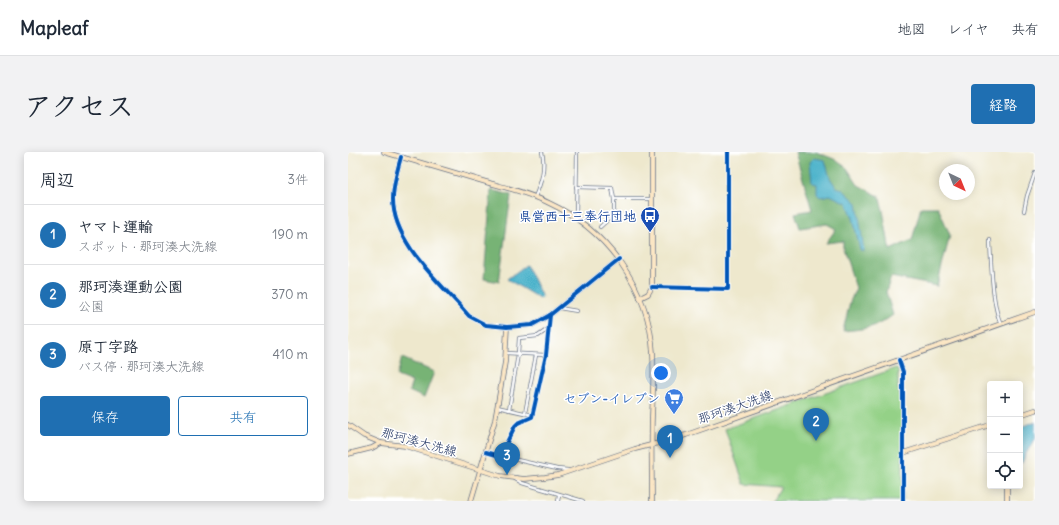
<!DOCTYPE html>
<html lang="ja">
<head>
<meta charset="utf-8">
<style>
	:root { --surface:#fff; --page:#f2f2f3; --text:#1f2937; --muted:#747a83; --line:#e0e1e3; --accent:#1f6fb2 }
	body { margin:0; font-family:Delius,"Klee One",sans-serif; background:var(--page); color:var(--text) }
	.controls { position:absolute; right:12px; bottom:12px; display:grid; overflow:hidden; border-radius:4px; box-shadow:0 2px 10px #0003 }
	.controls button { width:36px; height:36px; display:grid; place-items:center; padding:0; border:0; border-bottom:1px solid var(--line); background:var(--surface); color:var(--text); font:20px sans-serif }
	.compass { position:absolute; left:591px; top:12px; width:36px; height:36px; border-radius:50%; background:var(--surface); box-shadow:0 2px 10px #0003; rotate:137deg }
	.you { position:absolute; left:313px; top:221px; width:14px; height:14px; margin:-10px; border:3px solid #fff; border-radius:50%; background:#1a73e8; box-shadow:0 0 0 6px #1a73e833 }
	.badge { display:grid; place-items:center; width:26px; height:26px; border-radius:50%; background:var(--accent); color:#fff; font-size:13px; font-weight:700 }
	.pin { position:absolute; translate:-50% -33px; filter:drop-shadow(0 1px 2px #0008) }
	.pin::after { content:''; position:absolute; top:21px; width:14px; height:12px; background:inherit; clip-path:polygon(0 0,100% 0,50% 100%) }
	.list { margin:0; padding:0; list-style:none }
	h2 { display:flex; justify-content:space-between; align-items:center; height:52px; margin:0; padding:0 16px; font-size:17px }
	h2 small { font-size:13px; font-weight:400; color:var(--muted) }
	.list li { display:grid; grid-template-columns:26px 1fr auto; gap:12px; align-items:center; box-sizing:border-box; height:60px; padding:0 16px; border-top:1px solid var(--line) }
	.list b { display:block; font-size:15px; white-space:nowrap }
	.list p { margin:0; font-size:13px; white-space:nowrap; color:var(--muted) }
	.list em { font-size:13px; font-style:normal; color:var(--muted) }
	.actions { display:flex; gap:8px; padding:12px 16px }
	.actions a { flex:1; padding:9px 0; border:1px solid var(--accent); border-radius:4px; text-align:center; font-size:14px; color:var(--accent) }
	.actions .main { background:var(--accent); color:#fff }
	.icon { flex:none; width:22px; height:22px; fill:none; stroke:currentColor; stroke-width:2; stroke-linecap:round; stroke-linejoin:round }
	.map { position:relative; flex:none; width:687px; height:349px; overflow:hidden; border-radius:4px }
	header { display:flex; align-items:center; gap:24px; box-sizing:border-box; height:56px; padding:0 20px; background:var(--surface); border-bottom:1px solid var(--line) }
	header strong { font-size:19px }
	nav { display:flex; gap:22px; margin-inline-start:auto; font-size:14px }
	.intro { display:flex; align-items:center; justify-content:space-between; box-sizing:border-box; height:96px; padding:0 24px }
	h1 { margin:0; font-size:28px }
	.button { padding:10px 18px; border-radius:4px; background:var(--accent); color:#fff; font-size:14px; font-weight:700 }
	main { display:flex; gap:24px; padding:0 24px }
	aside { flex:1; background:var(--surface); border-radius:4px; box-shadow:0 2px 10px #0003 }
	.map>svg:first-child { display:block }
	.green { fill:#94d187; stroke:#588072 }
	.forest { fill:#77b374; stroke:#497169 }
	.water { fill:#4bb2ca; stroke:#337094 }
	.lines { fill:none; stroke-linecap:round; stroke-linejoin:round }
	.street-casing { stroke:#657085; stroke-width:4 }
	.secondary-casing { stroke:#657085; stroke-width:5.5 }
	.street { stroke:#fff; stroke-width:2.5 }
	.secondary { stroke:#fbe6c4; stroke-width:4 }
	.cycleway-casing { stroke:#fff; stroke-width:6 }
	.cycleway { stroke:#0057b8; stroke-width:4 }
	.labels { text-anchor:middle; dominant-baseline:central; stroke-width:3; stroke-linejoin:round; paint-order:stroke }
	.transit-label { font-size:13px; font-weight:bold; fill:#164399; stroke:#fff; text-anchor:end }
	.shop-label { font-size:13px; font-weight:bold; fill:#366cbe; stroke:#fff; text-anchor:end }
	.street-label { font-size:13px; fill:#1b2f5e; stroke:#fff }
</style>
</head>
<body>
<header>
<strong>Mapleaf</strong>
<nav><a>地図</a><a>レイヤ</a><a>共有</a></nav>
</header>
<div class="intro"><h1>アクセス</h1><a class="button">経路</a></div>
<main>
<aside>
<h2>周辺<small>3件</small></h2>
<ul class="list">
<li><span class="badge">1</span><div><b>ヤマト運輸</b><p>スポット · 那珂湊大洗線</p></div><em>190 m</em></li>
<li><span class="badge">2</span><div><b>那珂湊運動公園</b><p>公園</p></div><em>370 m</em></li>
<li><span class="badge">3</span><div><b>原丁字路</b><p>バス停 · 那珂湊大洗線</p></div><em>410 m</em></li>
</ul>
<div class="actions"><a class="main">保存</a><a>共有</a></div>
</aside>
<div class="map">
<svg width="687" height="349" viewBox="0 0 687 349">
	<rect width="100%" height="100%" fill="#fff"/>
	<filter id="ink" filterUnits="userSpaceOnUse"><feTurbulence type="fractalNoise" baseFrequency=".025" numOctaves="2"/><feDisplacementMap in="SourceGraphic" scale="8" xChannelSelector="R" yChannelSelector="G"/><feConvolveMatrix kernelMatrix="1 2 1 2 8 2 1 2 1" color-interpolation-filters="sRGB"/></filter>
	<filter id="wash" filterUnits="userSpaceOnUse"><feTurbulence type="fractalNoise" baseFrequency=".012" numOctaves="4" result="noise"/><feDisplacementMap in="SourceGraphic" scale="16" xChannelSelector="R" yChannelSelector="G"/><feGaussianBlur stdDeviation="0.9" result="paint"/><feColorMatrix in="noise" values="0 0 0 0 0 0 0 0 0 0 0 0 0 0 0 0 0 1.4 0 .05"/><feComposite in="paint" operator="in"/></filter>
	<g filter="url(#wash)">
		<rect width="100%" height="100%" fill="#eee8cd"/>
		<path class="green" d="M548,216L550,218V236L554,251L555,349H424L433,335L396,332L377,277Z"/>
		<g class="forest">
			<path d="M447,0H468L486,7L499,16L510,33L531,44C537,62 538,80 542,98L564,88L573,55H590L602,83L589,134L543,125L538,140L545,163C528,176 517,177 495,179L502,150L508,136L495,96V89L478,91L488,77L479,72L452,76L447,61L464,58Z"/>
			<path d="M143,38L163,43L151,130L136,127Z"/>
			<path d="M54,206L86,220L76,246L61,239L64,230L49,224Z"/>
		</g>
		<g class="water">
			<path d="M466,6L477,8L482,26L488,35L494,37L509,51L516,99L512,98L505,66L499,51L482,43L472,45L469,42V32L464,31L462,10Z"/>
			<path d="M178,113L194,145L192,147L159,127Z"/>
			<path d="M687,270V287L677,303L674,311L672,310V275Z"/>
		</g>
	</g>
	<g filter="url(#ink)">
		<g class="lines">
			<defs>
				<g id="street">
					<path d="M228,35L264,36L266,47H304"/>
					<path d="M187,45C193,31 198,16 194,0"/>
					<path d="M676,59L679,44L687,21"/>
					<path d="M228,66L229,0"/>
					<path d="M252,75L266,62V47"/>
					<path d="M642,88C643,109 644,154 653,172"/>
					<path d="M304,135L380,137V0"/>
					<path d="M211,156L229,159"/>
					<path d="M158,201L198,203"/>
					<path d="M149,255L185,263"/>
					<path d="M161,258L170,202L171,186L190,184L200,177"/>
					<path d="M177,261L188,203"/>
					<path d="M138,300L152,304L167,274L170,271L184,265L198,203L202,164"/>
					<path d="M152,304L209,317L220,318"/>
					<path d="M167,327L174,331L235,349"/>
					<path d="M210,349L211,343"/>
				</g>
				<g id="secondary">
					<path d="M36,0C70,10 104,20 138,30C159,36 181,41 201,51C259,78 301,136 305,201C306,222 305,243 304,264C303,292 304,321 304,349"/>
					<path d="M53,5C49,19 45,33 45,47C45,89 88,127 114,156L121,164L138,173L159,175L184,173L202,163L271,107"/>
					<path d="M292,146L300,142L304,135V0"/>
					<path d="M551,208L555,220V349"/>
					<path d="M672,263L687,258"/>
					<path d="M0,273L16,284L33,291L57,294L152,324L176,327L197,325L210,323L287,297L311,291L338,283L687,160"/>
					<path d="M555,301L642,273"/>
					<path d="M0,302L24,296L33,291"/>
					<path d="M659,334V349"/>
					<path d="M123,349L147,268L157,210L159,175"/>
				</g>
			</defs>
			<use href="#street" class="street-casing"/>
			<use href="#secondary" class="secondary-casing"/>
			<use href="#street" class="street"/>
			<use href="#secondary" class="secondary"/>
			<defs>
				<g id="cycleway">
					<path d="M53,5C49,19 45,33 45,47C45,89 88,127 114,156L121,164L138,173L159,175L184,173L202,163L271,107"/>
					<path d="M304,135L380,137V0"/>
					<path d="M551,208L555,220V349"/>
					<path d="M138,300L152,304L167,274L170,271L184,265L198,203L202,163"/>
				</g>
			</defs>
			<use href="#cycleway" class="cycleway-casing"/>
			<use href="#cycleway" class="cycleway"/>
		</g>
	</g>
	<defs>
		<symbol id="bus-pin" viewBox="-11 -11 22 30"><path d="M0 17L-7.5 6A9.5 9.5 0 1 1 7.5 6Z" fill="#1a4fb4" stroke="#fff"/><path d="M-5-6H5V4H4V6H2V4H-2V6H-4V4H-5ZM-3.5-4V0h7V-4ZM-3.5 1.2v1.5H-2V1.2ZM2 1.2v1.5H3.5V1.2Z" fill="#fff"/></symbol>
		<symbol id="supermarket-pin" viewBox="-11 -11 22 30"><path d="M0 17L-7.5 6A9.5 9.5 0 1 1 7.5 6Z" fill="#3f7fe0" stroke="#fff"/><path d="M-6-5.5h2.5l.6 2H6L4.5 2H-2.5L-4.4-4H-6ZM-1.5 3.2a1.3 1.3 0 1 0 .1 0ZM3 3.2a1.3 1.3 0 1 0 .1 0Z" fill="#fff"/></symbol>
	</defs>
	<g fill-rule="evenodd">
		<use href="#bus-pin" x="291" y="53" width="22" height="30"/>
		<use href="#supermarket-pin" x="315" y="235" width="22" height="30"/>
	</g>
	<g class="labels">
		<g class="transit-label">
			<text x="288" y="64">県営西十三奉行団地</text>
		</g>
		<g class="shop-label">
			<text x="312" y="246">セブン-イレブン</text>
		</g>
		<g class="street-label">
			<text transform="translate(387 255) rotate(-19)">那珂湊大洗線</text>
			<text transform="translate(71 290) rotate(15)">那珂湊大洗線</text>
		</g>
	</g>
</svg>
<div class="controls">
<button>+</button>
<button>−</button>
<button><svg class="icon" aria-label="locate" viewBox="0 0 24 24"><circle cx="12" cy="12" r="6"/><path d="M12 2v4M12 18v4M2 12h4M18 12h4"/></svg></button>
</div>
<svg class="compass" viewBox="-18 -18 36 36"><path d="M0-13l5 13h-10z" fill="#e53935"/><path d="M0 13l5-13h-10z" fill="#747a83"/></svg>
<div class="you"></div>
<div class="pin badge" style="left:322px;top:306px">1</div>
<div class="pin badge" style="left:468px;top:289px">2</div>
<div class="pin badge" style="left:159px;top:323px">3</div>
</div>
</main>
</body>
</html>
